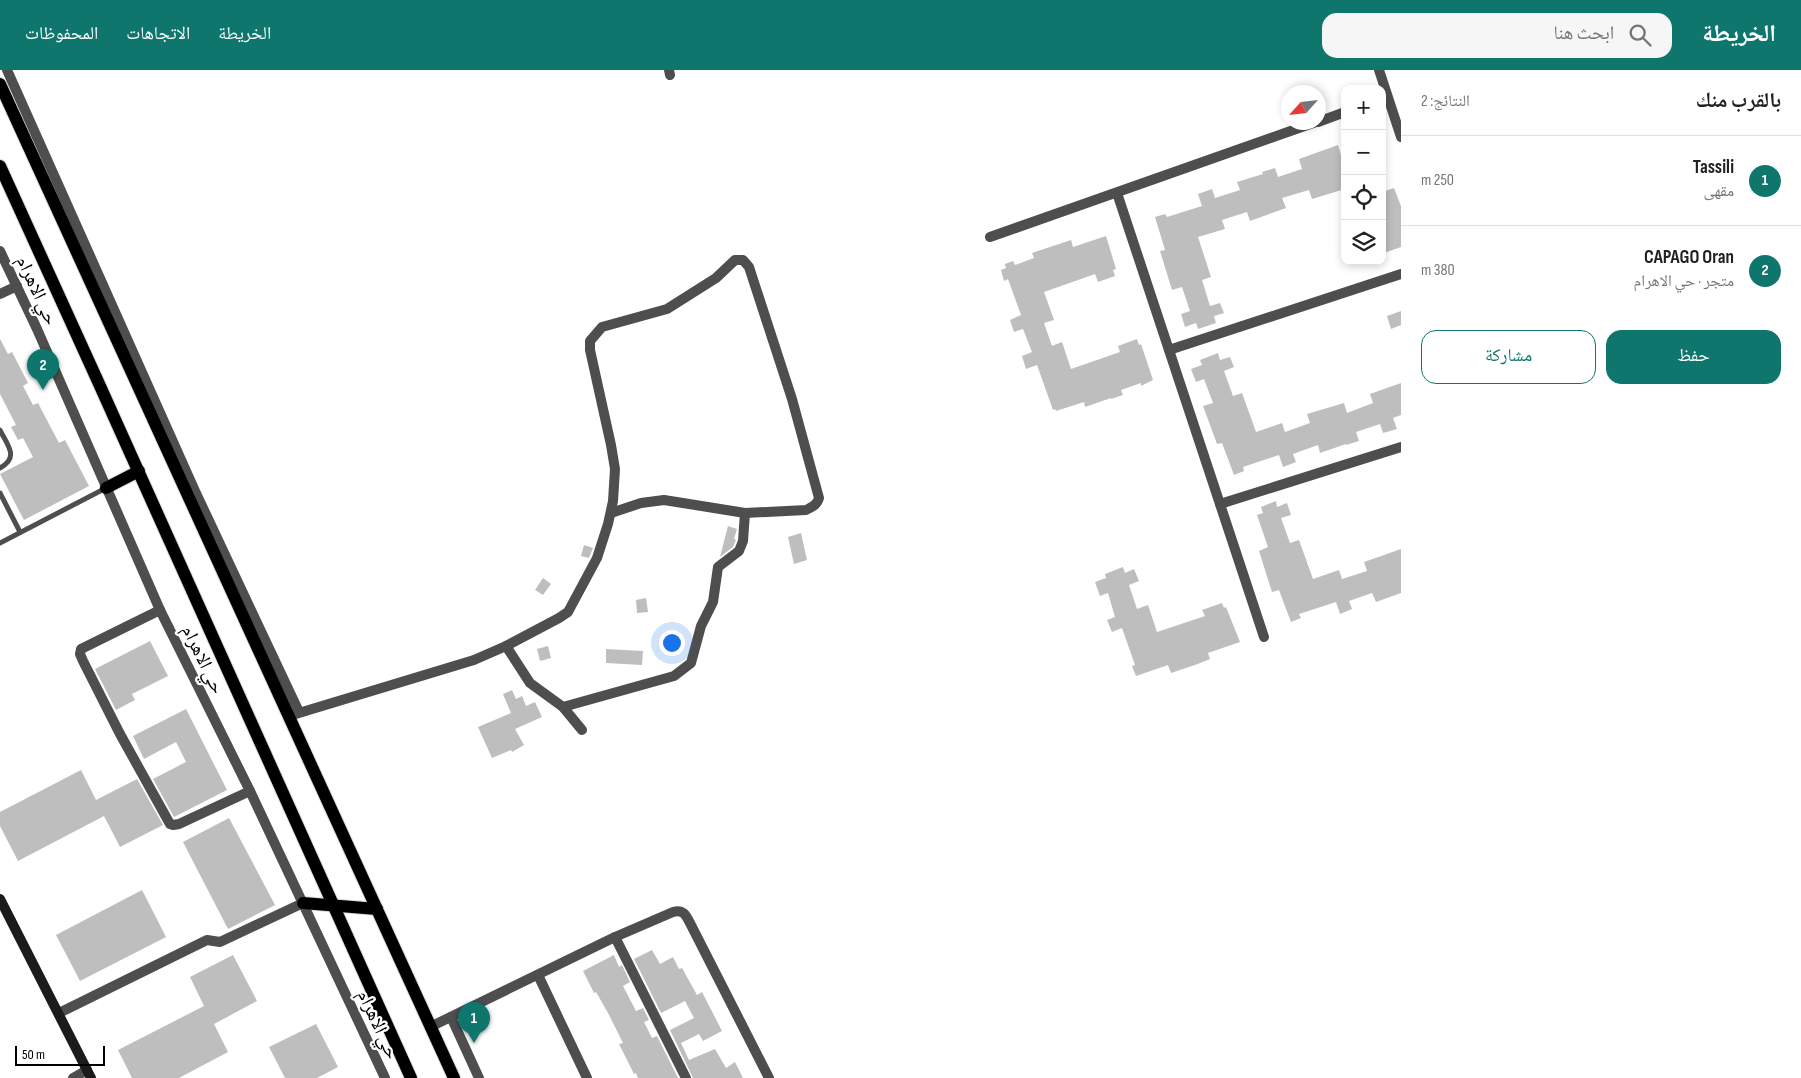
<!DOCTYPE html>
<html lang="ar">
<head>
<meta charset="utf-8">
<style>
	:root { --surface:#fff; --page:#f6f6f6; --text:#202124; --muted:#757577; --line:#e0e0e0; --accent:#0f766e }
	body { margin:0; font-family:"Sofia Sans Condensed","Noto Naskh Arabic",sans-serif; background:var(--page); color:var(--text); direction:rtl }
	.controls { position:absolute; right:15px; top:15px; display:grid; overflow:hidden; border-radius:10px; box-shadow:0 2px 8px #0003 }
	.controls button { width:45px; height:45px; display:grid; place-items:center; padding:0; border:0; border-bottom:1px solid var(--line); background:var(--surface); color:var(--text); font:25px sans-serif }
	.compass { position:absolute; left:1281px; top:15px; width:45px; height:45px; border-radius:50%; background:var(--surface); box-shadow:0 2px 8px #0003; rotate:243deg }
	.scale { position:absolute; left:15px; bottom:12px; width:90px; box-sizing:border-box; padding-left:5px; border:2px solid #000; border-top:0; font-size:14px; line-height:18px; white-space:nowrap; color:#000; -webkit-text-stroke:4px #fff; paint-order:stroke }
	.you { position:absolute; left:671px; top:572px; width:18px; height:18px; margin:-12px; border:4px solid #fff; border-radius:50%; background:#1a73e8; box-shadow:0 0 0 8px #1a73e833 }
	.badge { display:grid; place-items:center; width:32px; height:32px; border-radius:50%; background:var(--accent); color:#fff; font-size:16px; font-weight:700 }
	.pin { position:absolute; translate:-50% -41px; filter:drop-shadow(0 1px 2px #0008) }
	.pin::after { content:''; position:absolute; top:26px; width:18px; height:15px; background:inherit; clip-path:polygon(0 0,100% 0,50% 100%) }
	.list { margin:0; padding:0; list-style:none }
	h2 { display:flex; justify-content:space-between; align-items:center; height:65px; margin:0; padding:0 20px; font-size:21px }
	h2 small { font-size:16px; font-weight:400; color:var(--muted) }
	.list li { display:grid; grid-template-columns:32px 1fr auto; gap:15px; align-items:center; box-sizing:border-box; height:90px; padding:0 20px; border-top:1px solid var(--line) }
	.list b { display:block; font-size:19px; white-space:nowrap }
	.list p { margin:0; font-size:16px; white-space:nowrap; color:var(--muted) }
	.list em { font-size:16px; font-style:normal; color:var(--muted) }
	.actions { display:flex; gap:10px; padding:15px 20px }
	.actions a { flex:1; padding:11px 0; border:1px solid var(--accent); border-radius:15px; text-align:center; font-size:18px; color:var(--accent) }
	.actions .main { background:var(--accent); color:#fff }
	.icon { flex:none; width:28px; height:28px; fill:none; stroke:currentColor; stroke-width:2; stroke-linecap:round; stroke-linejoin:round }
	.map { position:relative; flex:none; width:1401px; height:1008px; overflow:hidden; direction:ltr }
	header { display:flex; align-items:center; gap:30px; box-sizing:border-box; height:70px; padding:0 25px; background:var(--accent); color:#fff }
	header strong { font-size:24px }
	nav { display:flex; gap:28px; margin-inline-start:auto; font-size:18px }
	.search { width:350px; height:45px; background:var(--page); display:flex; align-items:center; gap:12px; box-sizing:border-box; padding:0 18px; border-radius:15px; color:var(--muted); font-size:19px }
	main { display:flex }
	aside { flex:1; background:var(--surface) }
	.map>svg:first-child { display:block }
	.building { fill:#bebebe }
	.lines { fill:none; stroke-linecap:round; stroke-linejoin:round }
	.primary-casing { stroke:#dbdbdb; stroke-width:14 }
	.lane { stroke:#4e4e4e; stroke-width:5 }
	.street { stroke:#4e4e4e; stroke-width:10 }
	.secondary { stroke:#1b1b1b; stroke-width:10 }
	.primary { stroke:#000; stroke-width:12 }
	.labels { text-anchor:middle; stroke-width:4.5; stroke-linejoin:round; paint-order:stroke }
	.street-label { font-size:19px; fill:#000; stroke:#fff }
</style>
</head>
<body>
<header>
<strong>الخريطة</strong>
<div class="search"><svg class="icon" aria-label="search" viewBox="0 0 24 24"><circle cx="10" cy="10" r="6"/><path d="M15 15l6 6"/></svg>ابحث هنا</div>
<nav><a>الخريطة</a><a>الاتجاهات</a><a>المحفوظات</a></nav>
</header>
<main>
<aside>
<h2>بالقرب منك<small>النتائج: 2</small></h2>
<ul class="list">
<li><span class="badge">1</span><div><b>Tassili</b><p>مقهى</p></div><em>250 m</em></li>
<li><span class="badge">2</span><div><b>CAPAGO Oran</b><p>متجر · حي الاهرام</p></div><em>380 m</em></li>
</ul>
<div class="actions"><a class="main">حفظ</a><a>مشاركة</a></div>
</aside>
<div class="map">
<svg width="1401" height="1008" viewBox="0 0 1401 1008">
	<rect width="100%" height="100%" fill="#fff"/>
	<g class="building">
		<polygon points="1338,75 1341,85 1345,84 1345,119 1312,129 1309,120 1282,128 1286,138 1250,151 1247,142 1222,150 1225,159 1198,167 1211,207 1202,210 1210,236 1220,233 1224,243 1214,246 1216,253 1198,259 1196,253 1185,257 1181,244 1190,241 1182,217 1172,220 1160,181 1165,180 1155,147 1165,144 1167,147 1202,136 1198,124 1212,119 1215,128 1240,120 1237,112 1263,104 1262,102 1275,98 1278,107 1302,99 1299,89"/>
		<polygon points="1394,118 1401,136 1401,177 1384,183 1382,177 1382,122"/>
		<polygon points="1106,166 1116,199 1113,200 1115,206 1098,212 1095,204 1044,222 1054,250 1044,253 1052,276 1062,272 1071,299 1120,282 1118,276 1137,269 1139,275 1141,274 1153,310 1141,316 1141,313 1121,320 1123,325 1111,329 1111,328 1085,337 1084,332 1056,341 1055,339 1053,340 1037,295 1026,299 1022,286 1032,282 1023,259 1014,262 1010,250 1021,245 1008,209 1004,211 1001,200 1006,198 1005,194 1013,191 1015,195 1034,188 1032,183 1071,170 1073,177"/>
		<polygon points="1401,241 1401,255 1391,259 1387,246"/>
		<polygon points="0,269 8,284 12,282 28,313 23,316 33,335 38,333 59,373 65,370 89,416 24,450 0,404 33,387 23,368 18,370 11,357 16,355 0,324"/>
		<polygon points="1218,283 1220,290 1230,287 1234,297 1224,301 1233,326 1242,323 1256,362 1282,353 1285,362 1310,353 1307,344 1344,333 1347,343 1373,333 1370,324 1401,313 1401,345 1393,348 1397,359 1383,363 1380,354 1356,362 1359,371 1346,375 1346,374 1320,383 1318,375 1293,384 1296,392 1283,397 1279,385 1243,397 1244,401 1234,405 1222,373 1217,374 1203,336 1213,333 1204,309 1196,312 1191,299 1202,295 1200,290"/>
		<polygon points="1276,431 1277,437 1287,433 1291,445 1281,448 1290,473 1299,470 1313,509 1339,500 1342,509 1367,501 1364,492 1401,479 1401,523 1376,532 1372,523 1349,531 1352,539 1340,544 1336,532 1299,544 1301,548 1291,552 1279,520 1272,522 1259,481 1268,477 1257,445 1263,443 1261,437"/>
		<polygon points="728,456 737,459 734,469 736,470 733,477 720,487"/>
		<polygon points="801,463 807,490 794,494 788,467"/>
		<polygon points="584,475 593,478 589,488 581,486"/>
		<polygon points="1123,497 1125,503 1134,499 1139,511 1129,515 1137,539 1148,535 1157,562 1205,546 1202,540 1222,533 1224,538 1226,537 1240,572 1208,583 1210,589 1195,595 1171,603 1168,595 1136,606 1132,596 1135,595 1122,558 1112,562 1107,550 1115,547 1108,523 1100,526 1095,512 1106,508 1105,504"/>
		<polygon points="543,508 551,514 543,525 535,520"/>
		<polygon points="646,528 648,542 637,543 636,530"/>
		<polygon points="150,571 168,606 132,624 135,630 116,640 95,599"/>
		<polygon points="548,576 551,588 540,591 537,579"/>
		<polygon points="606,579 643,581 642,595 606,593"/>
		<polygon points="512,620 516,629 522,626 526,636 535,632 542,647 515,659 524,675 512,682 511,680 492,688 478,657 511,643 503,624"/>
		<polygon points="186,639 227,720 174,747 153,709 186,692 176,672 144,689 133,666"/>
		<polygon points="81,700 96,730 137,709 163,755 120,777 104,746 18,791 0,756 0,742"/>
		<polygon points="229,748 275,835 228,859 183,772"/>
		<polygon points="142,820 166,867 80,911 56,865"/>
		<polygon points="652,880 660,894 673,887 679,899 682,898 697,925 702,922 722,961 703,971 699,964 681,973 689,990 715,979 726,998 735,992 743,1008 693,1008 670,960 694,948 685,931 661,943 634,889"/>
		<polygon points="233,885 257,931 214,954 228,982 179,1008 132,1008 118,980 204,936 190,907"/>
		<polygon points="614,885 619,897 622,895 630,912 623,916 636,941 643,938 649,950 644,952 652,968 657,966 678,1008 638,1008 636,1003 634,1004 619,974 623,973 608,943 596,922 594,923 583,901"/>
		<polygon points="316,954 338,997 317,1008 285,1008 269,977"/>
	</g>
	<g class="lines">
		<g class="primary-casing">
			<g id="primary">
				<polyline points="0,14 454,1008"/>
				<path d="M0 96C139 399 273 704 411 1008"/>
				<polyline points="106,418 139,401"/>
				<polyline points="303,833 377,839"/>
			</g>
		</g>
		<g class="lane">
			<path d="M0 360C7 375 20 387 0 398"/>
			<polyline points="0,423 20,462"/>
			<polyline points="0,473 106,418"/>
		</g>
		<g class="street">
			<polyline points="7,0 195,421 299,642"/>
			<polyline points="669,0 670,5"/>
			<polyline points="1379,0 1401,67"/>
			<polyline points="1318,52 1345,42"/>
			<polyline points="1117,123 1264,567"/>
			<polyline points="990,167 1316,52"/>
			<polyline points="0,181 37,259 160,540 250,721 385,1008"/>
			<polyline points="0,224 17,216"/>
			<polyline points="1169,280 1401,204"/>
			<polyline points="1220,434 1401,377"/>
			<polyline points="160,540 81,579 80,584 83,591 120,664 170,754 173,755 179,754 250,721"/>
			<polyline points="506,576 530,613 563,637 582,660"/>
			<polyline points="563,637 674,606 691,593 701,556 713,532 718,497 739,481 743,471 745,443"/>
			<path d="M289 646 474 590 506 576 559 548 568 542 597 488 608 454 613 431 615 399 611 375 590 280V271L602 257 667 239 716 208 735 190H743L749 197 792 329 819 428C817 435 812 437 806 440L745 443 664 430 641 433 611 443"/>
			<polyline points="615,867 686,1008"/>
			<polyline points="538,905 587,1008"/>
			<polyline points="59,943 207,870 220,872 303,833"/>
			<polyline points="451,947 479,1008"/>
			<path d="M430 957 615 867 673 842C683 839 686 845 690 853L769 1008"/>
			<polyline points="73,1008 87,1000"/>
		</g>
		<polyline class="secondary" points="0,829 91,1008"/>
		<use href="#primary" class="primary"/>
	</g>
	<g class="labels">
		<g class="street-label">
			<text transform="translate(38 220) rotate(65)" y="7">حي الاهرام</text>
			<text transform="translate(204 589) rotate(64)" y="7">حي الاهرام</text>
			<text transform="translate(379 954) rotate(65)" y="7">حي الاهرام</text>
		</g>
	</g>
</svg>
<div class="controls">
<button>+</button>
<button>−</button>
<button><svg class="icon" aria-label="locate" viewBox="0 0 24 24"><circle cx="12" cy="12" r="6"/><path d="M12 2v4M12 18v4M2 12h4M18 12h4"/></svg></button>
<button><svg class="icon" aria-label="layers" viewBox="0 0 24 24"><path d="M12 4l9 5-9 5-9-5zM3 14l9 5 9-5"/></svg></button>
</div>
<svg class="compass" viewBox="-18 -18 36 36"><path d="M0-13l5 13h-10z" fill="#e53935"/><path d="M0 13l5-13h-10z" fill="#757577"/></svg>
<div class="scale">50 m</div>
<div class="you"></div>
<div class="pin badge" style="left:474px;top:973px">1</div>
<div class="pin badge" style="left:43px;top:320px">2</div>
</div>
</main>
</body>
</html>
